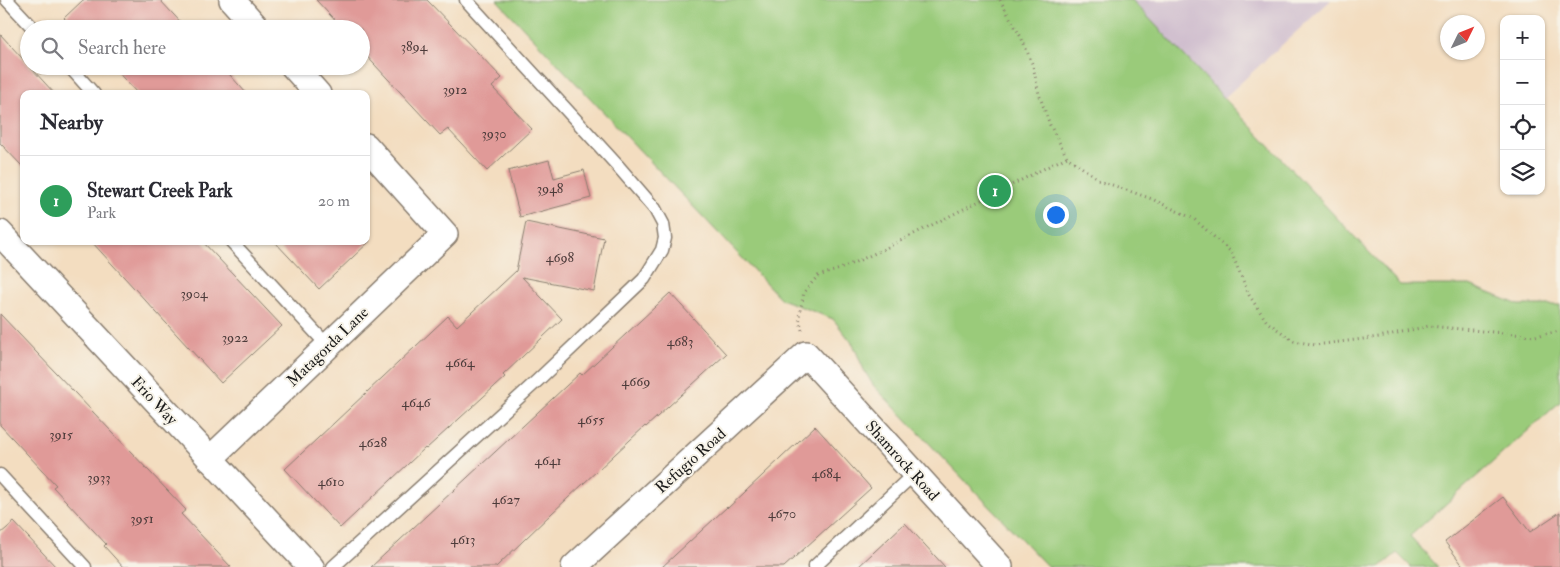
<!DOCTYPE html>
<html lang="en">
<head>
<meta charset="utf-8">
<style>
	:root { --surface:#fff; --page:#f7f7f7; --text:#2b2b33; --muted:#7c7c81; --line:#e1e1e2; --accent:#c8321e }
	body { margin:0; font-family:"IM FELL Double Pica",serif; background:var(--page); color:var(--text) }
	.controls { position:absolute; right:15px; top:15px; display:grid; overflow:hidden; border-radius:10px; box-shadow:0 1px 4px #0004 }
	.controls button { width:45px; height:45px; display:grid; place-items:center; padding:0; border:0; border-bottom:1px solid var(--line); background:var(--surface); color:var(--text); font:25px sans-serif }
	.compass { position:absolute; left:1440px; top:15px; width:45px; height:45px; border-radius:50%; background:var(--surface); box-shadow:0 1px 4px #0004; rotate:47deg }
	.you { position:absolute; left:1055px; top:214px; width:18px; height:18px; margin:-12px; border:4px solid #fff; border-radius:50%; background:#1a73e8; box-shadow:0 0 0 8px #1a73e833 }
	.badge { display:grid; place-items:center; width:32px; height:32px; border-radius:50%; background:var(--accent); color:#fff; font-size:16px; font-weight:700 }
	.pin { position:absolute; translate:-50% -50%; border:2px solid #fff; box-shadow:0 1px 5px #0006 }
	.list { margin:0; padding:0; list-style:none }
	h2 { display:flex; justify-content:space-between; align-items:center; height:65px; margin:0; padding:0 20px; font-size:21px }
	h2 small { font-size:16px; font-weight:400; color:var(--muted) }
	.list li { display:grid; grid-template-columns:32px 1fr auto; gap:15px; align-items:center; box-sizing:border-box; height:90px; padding:0 20px; border-top:1px solid var(--line) }
	.list b { display:block; font-size:19px; white-space:nowrap }
	.list p { margin:0; font-size:16px; white-space:nowrap; color:var(--muted) }
	.list em { font-size:16px; font-style:normal; color:var(--muted) }
	.icon { flex:none; width:28px; height:28px; fill:none; stroke:currentColor; stroke-width:2; stroke-linecap:round; stroke-linejoin:round }
	.map { position:relative; flex:none; width:1560px; height:567px; overflow:hidden }
	.search { position:absolute; background:var(--surface); box-shadow:0 1px 4px #0004; left:20px; top:20px; width:350px; height:55px; display:flex; align-items:center; gap:12px; box-sizing:border-box; padding:0 18px; border-radius:28px; color:var(--muted); font-size:19px }
	.panel { position:absolute; background:var(--surface); box-shadow:0 1px 4px #0004; left:20px; top:90px; width:350px; height:155px; border-radius:10px }
	.map>svg:first-child { display:block }
	.industrial { fill:#cfbdce }
	.green { fill:#9acb7a; stroke:#5b744b }
	.building { fill:#e09a98 }
	.lines { fill:none; stroke-linecap:round; stroke-linejoin:round }
	.service-casing { stroke:#887c6e; stroke-width:15 }
	.minor-casing { stroke:#887c6e; stroke-width:28 }
	.path { stroke:#887c6e; stroke-width:3; stroke-dasharray:1 4; stroke-linecap:butt }
	.service { stroke:#fff; stroke-width:12 }
	.minor { stroke:#fff; stroke-width:25 }
	.labels { text-anchor:middle; stroke-width:4; stroke-linejoin:round; paint-order:stroke }
	.number-label { font-size:14px; fill:#4d3c3b }
	.street-label { font-size:16px; fill:#1c1c1c; stroke:#f7f3e8 }
</style>
</head>
<body>
<div class="map">
<svg width="1560" height="567" viewBox="0 0 1560 567">
	<rect width="100%" height="100%" fill="#f7f3e8"/>
	<filter id="ink" filterUnits="userSpaceOnUse"><feTurbulence type="fractalNoise" baseFrequency=".02" numOctaves="2"/><feDisplacementMap in="SourceGraphic" scale="10" xChannelSelector="R" yChannelSelector="G"/><feConvolveMatrix kernelMatrix="1 2 1 2 8 2 1 2 1" color-interpolation-filters="sRGB"/></filter>
	<filter id="wash" filterUnits="userSpaceOnUse"><feTurbulence type="fractalNoise" baseFrequency=".0096" numOctaves="4" result="noise"/><feDisplacementMap in="SourceGraphic" scale="20" xChannelSelector="R" yChannelSelector="G"/><feGaussianBlur stdDeviation="1.12" result="paint"/><feColorMatrix in="noise" values="0 0 0 0 0 0 0 0 0 0 0 0 0 0 0 0 0 1.4 0 .05"/><feComposite in="paint" operator="in"/></filter>
	<g filter="url(#wash)">
		<rect width="100%" height="100%" fill="#f3ddc0"/>
		<polygon class="industrial" points="1132,0 1331,0 1224,98"/>
		<polygon class="green" points="497,0 1132,0 1400,285 1470,285 1519,305 1560,305 1560,402 1410,536 1438,567 1411,567 1397,553 1380,567 1048,567 873,385 864,370 853,344 833,319 781,299"/>
		<g id="blocks">
			<g class="building">
				<polygon points="83,0 160,0 187,29 75,29 64,18"/>
				<polygon points="316,0 427,0 502,78 492,87 532,129 487,171 448,129 440,135 361,50 361,29 343,29"/>
				<polygon points="0,34 55,94 24,94 24,168 0,143"/>
				<polygon points="112,66 222,66 247,94 138,94"/>
				<polygon points="549,160 554,178 584,170 591,198 520,217 508,171"/>
				<polygon points="526,222 604,238 594,291 522,277 562,319 503,375 505,377 426,449 425,448 340,528 285,469 448,316 457,326 516,271"/>
				<polygon points="91,241 202,241 282,326 221,383"/>
				<polygon points="274,241 370,241 319,289"/>
				<polygon points="670,293 726,354 646,427 645,426 552,513 496,567 371,567 495,452 580,373 582,375"/>
				<polygon points="0,314 186,510 181,514 231,567 123,567 104,546 106,544 53,487 56,485 0,425"/>
				<polygon points="815,426 871,488 784,567 662,567 727,507 728,508"/>
				<polygon points="1503,497 1530,532 1560,512 1560,567 1464,567 1445,542"/>
				<polygon points="14,522 56,567 0,567 0,534"/>
				<polygon points="905,523 945,567 858,567"/>
			</g>
		</g>
	</g>
	<g filter="url(#ink)">
		<use href="#blocks" fill-opacity="0" stroke="#887c6e" stroke-width="1"/>
		<g class="lines">
			<g class="service-casing">
				<g id="service">
					<polyline points="7,0 34,29"/>
					<polyline points="69,66 94,94"/>
					<polyline points="231,241 328,346"/>
					<polyline points="0,475 85,567"/>
					<polyline points="333,567 538,380 644,279 662,250 665,238 663,224 655,209 617,165 466,0"/>
					<polyline points="814,567 915,473"/>
				</g>
			</g>
			<g class="minor-casing">
				<g id="minor">
					<polyline points="232,0 258,29"/>
					<polyline points="293,66 318,94"/>
					<polyline points="0,233 311,567"/>
					<polyline points="210,459 445,234 366,146"/>
					<polyline points="574,567 806,354 1000,567"/>
				</g>
			</g>
			<g class="path">
				<polyline points="1000,0 1022,39 1033,66 1039,94 1050,125 1067,157 1101,181 1152,199 1194,219 1231,252 1249,295 1267,322 1294,341 1316,345 1379,337 1429,326 1535,336 1560,331"/>
				<polyline points="802,330 799,317 804,292 818,276 840,269 880,251 1067,157"/>
			</g>
			<use href="#service" class="service"/>
			<use href="#minor" class="minor"/>
		</g>
	</g>
	<g class="labels">
		<g class="number-label">
			<text x="414" y="51">3894</text>
			<text x="455" y="94">3912</text>
			<text x="494" y="138">3930</text>
			<text x="550" y="193">3948</text>
			<text x="560" y="262">4698</text>
			<text x="194" y="298">3904</text>
			<text x="235" y="342">3922</text>
			<text x="680" y="346">4683</text>
			<text x="460" y="367">4664</text>
			<text x="636" y="386">4669</text>
			<text x="416" y="407">4646</text>
			<text x="591" y="424">4655</text>
			<text x="61" y="439">3915</text>
			<text x="373" y="447">4628</text>
			<text x="548" y="465">4641</text>
			<text x="826" y="478">4684</text>
			<text x="99" y="482">3933</text>
			<text x="331" y="486">4610</text>
			<text x="506" y="504">4627</text>
			<text x="782" y="518">4670</text>
			<text x="142" y="523">3951</text>
			<text x="463" y="544">4613</text>
		</g>
		<g class="street-label">
			<text transform="translate(327 346) rotate(-44)" y="6">Matagorda Lane</text>
			<text transform="translate(155 400) rotate(47)" y="6">Frio Way</text>
			<text transform="translate(690 460) rotate(-42)" y="6">Refugio Road</text>
			<text transform="translate(903 460) rotate(48)" y="6">Shamrock Road</text>
		</g>
	</g>
</svg>
<div class="controls">
<button>+</button>
<button>−</button>
<button><svg class="icon" aria-label="locate" viewBox="0 0 24 24"><circle cx="12" cy="12" r="6"/><path d="M12 2v4M12 18v4M2 12h4M18 12h4"/></svg></button>
<button><svg class="icon" aria-label="layers" viewBox="0 0 24 24"><path d="M12 4l9 5-9 5-9-5zM3 14l9 5 9-5"/></svg></button>
</div>
<svg class="compass" viewBox="-18 -18 36 36"><path d="M0-13l5 13h-10z" fill="#e53935"/><path d="M0 13l5-13h-10z" fill="#7c7c81"/></svg>
<div class="you"></div>
<div class="pin badge" style="left:995px;top:191px;background:#2e9e5b">1</div>
<div class="search"><svg class="icon" aria-label="search" viewBox="0 0 24 24"><circle cx="10" cy="10" r="6"/><path d="M15 15l6 6"/></svg>Search here</div>
<section class="panel">
<h2>Nearby<small></small></h2>
<ul class="list">
<li><span class="badge" style="background:#2e9e5b">1</span><div><b>Stewart Creek Park</b><p>Park</p></div><em>20 m</em></li>
</ul>
</section>
</div>
</body>
</html>
